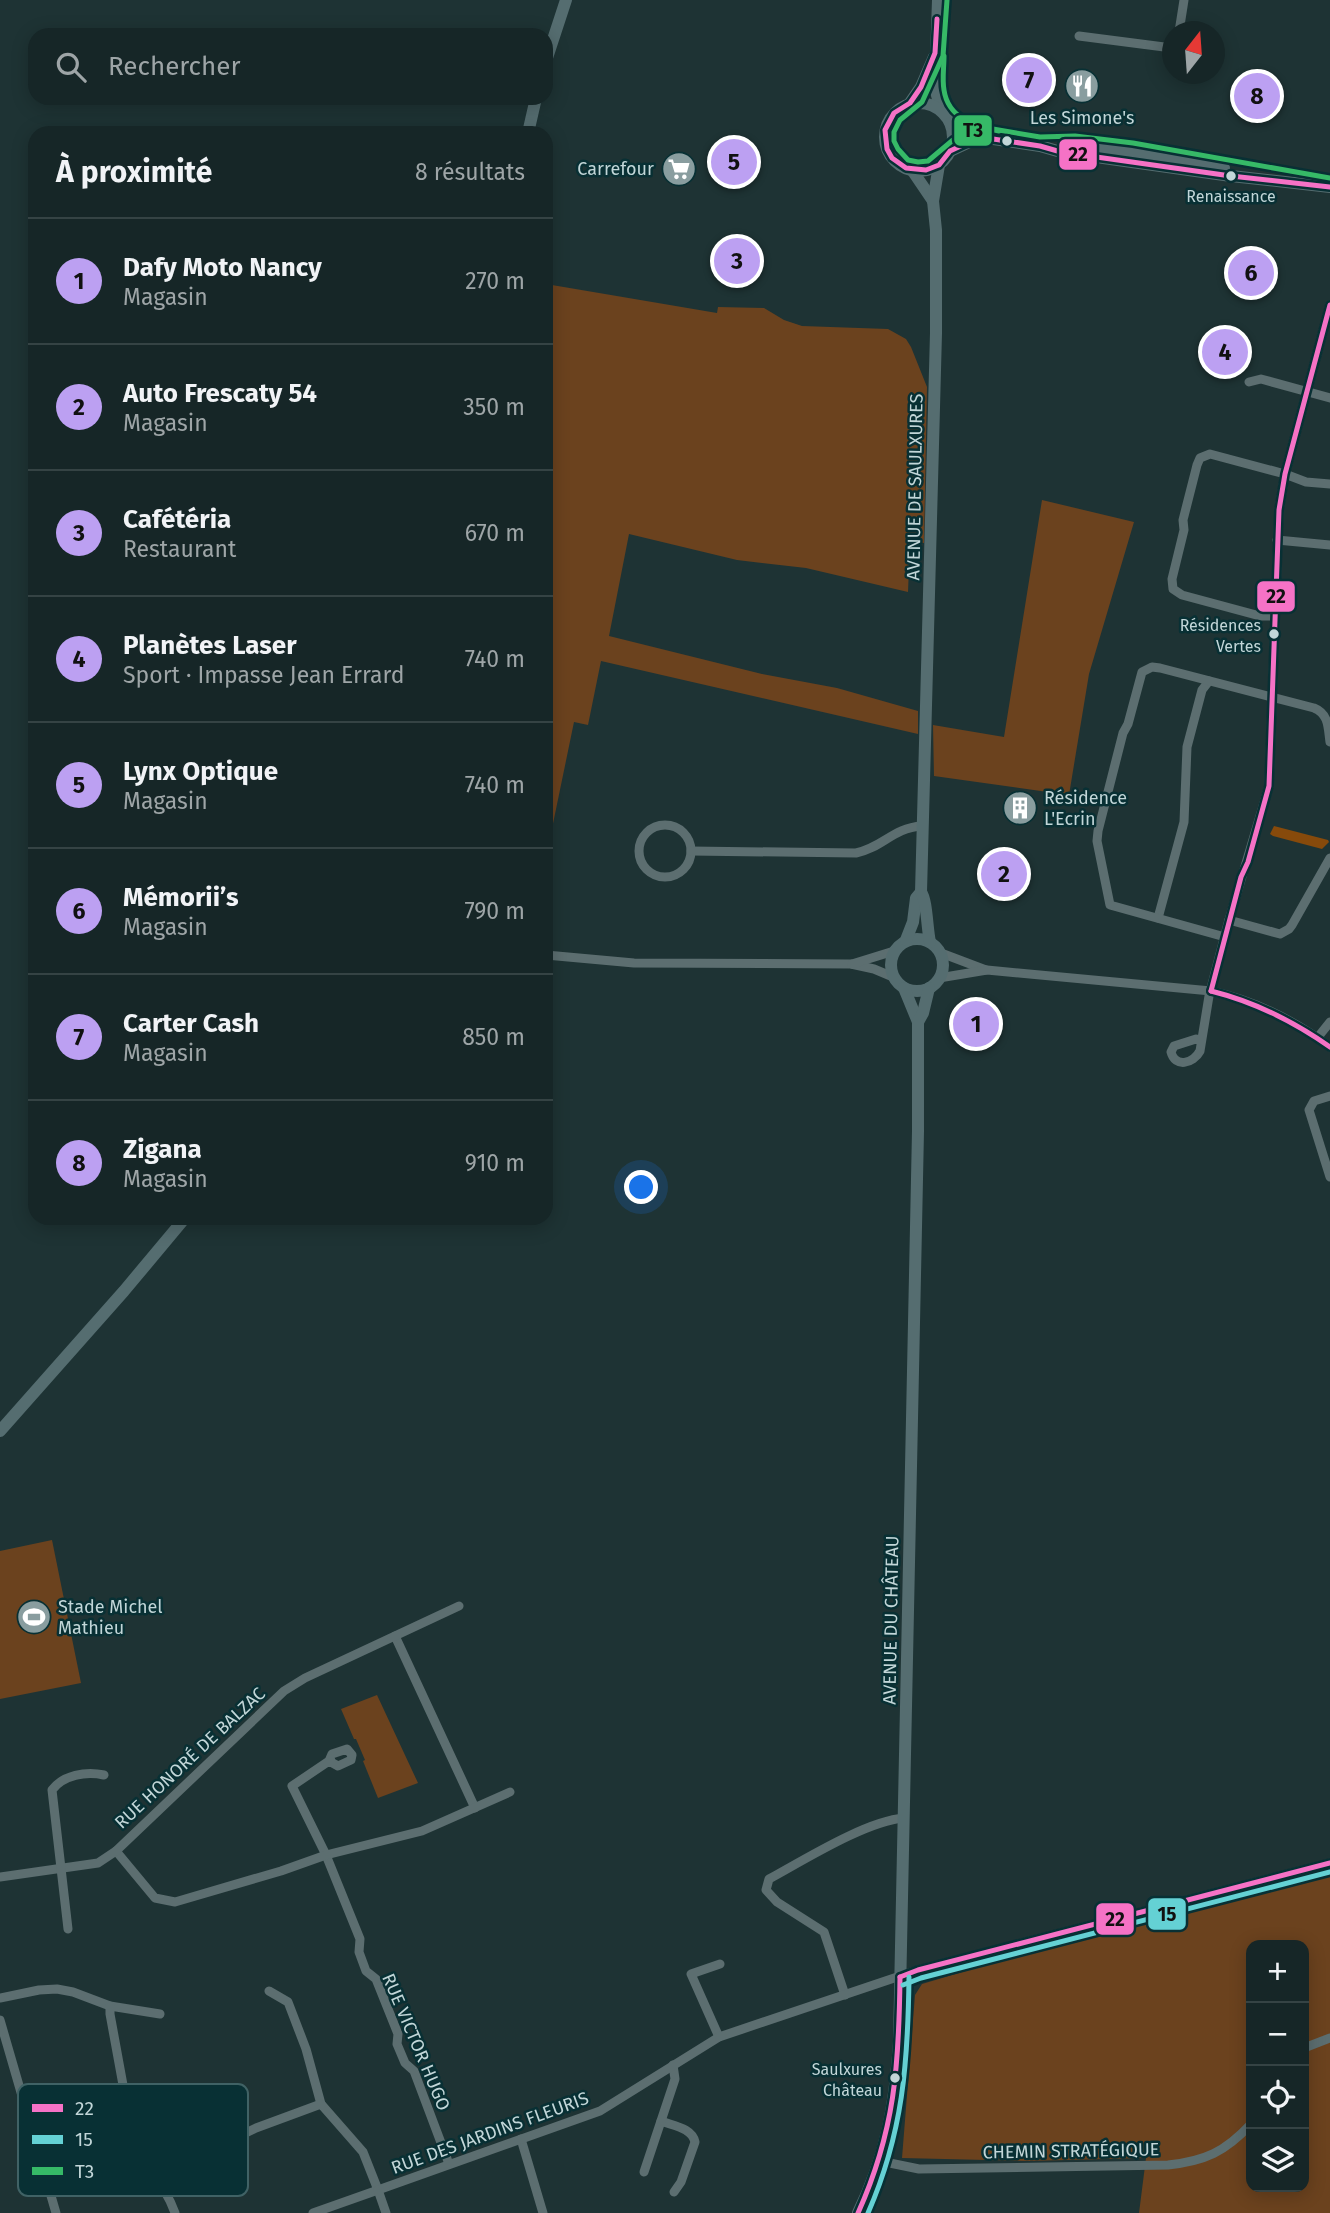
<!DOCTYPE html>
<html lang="fr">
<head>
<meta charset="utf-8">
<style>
	:root { --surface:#162627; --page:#233233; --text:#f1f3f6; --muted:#9ea5a7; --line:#354344; --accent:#bca0f2 }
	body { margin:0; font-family:"Fira Sans",sans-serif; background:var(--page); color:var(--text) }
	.controls { position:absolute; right:21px; bottom:21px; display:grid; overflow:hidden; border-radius:14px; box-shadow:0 4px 18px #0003 }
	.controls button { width:63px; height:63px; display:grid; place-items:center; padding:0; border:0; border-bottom:2px solid var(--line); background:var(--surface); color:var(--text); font:35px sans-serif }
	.compass { position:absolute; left:1162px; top:21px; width:63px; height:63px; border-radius:50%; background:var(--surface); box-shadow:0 4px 18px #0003; rotate:17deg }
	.you { position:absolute; left:642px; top:1188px; width:24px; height:24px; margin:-18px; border:5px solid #fff; border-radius:50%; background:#1a73e8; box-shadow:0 0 0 10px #1a73e833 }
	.badge { display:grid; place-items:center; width:46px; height:46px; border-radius:50%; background:var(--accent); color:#111; font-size:23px; font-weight:700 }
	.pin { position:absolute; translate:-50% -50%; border:4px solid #fff; box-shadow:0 2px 7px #0006 }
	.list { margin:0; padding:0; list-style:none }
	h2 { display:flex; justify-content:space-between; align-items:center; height:91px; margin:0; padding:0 28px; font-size:30px }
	h2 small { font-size:23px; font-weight:400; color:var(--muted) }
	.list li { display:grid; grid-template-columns:46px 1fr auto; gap:21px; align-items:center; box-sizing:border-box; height:126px; padding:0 28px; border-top:2px solid var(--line) }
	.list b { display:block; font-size:26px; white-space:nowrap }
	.list p { margin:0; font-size:23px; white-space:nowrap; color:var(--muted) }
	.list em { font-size:23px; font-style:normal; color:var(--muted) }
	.icon { flex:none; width:38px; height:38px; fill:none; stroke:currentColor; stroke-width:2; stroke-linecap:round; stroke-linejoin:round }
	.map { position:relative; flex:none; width:1330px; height:2213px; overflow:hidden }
	.search { position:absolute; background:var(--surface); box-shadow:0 4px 18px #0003; left:28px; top:28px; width:525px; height:77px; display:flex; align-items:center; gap:18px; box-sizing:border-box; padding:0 24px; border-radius:21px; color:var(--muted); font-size:26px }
	.panel { position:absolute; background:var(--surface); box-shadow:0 4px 18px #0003; left:28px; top:126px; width:525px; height:1099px; border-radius:21px }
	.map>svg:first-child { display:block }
	.green { fill:#6b421e; fill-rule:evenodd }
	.water { fill:#874a0b }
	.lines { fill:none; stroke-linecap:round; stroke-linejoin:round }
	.minor { stroke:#5c6e70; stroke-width:9 }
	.major { stroke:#556d70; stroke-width:12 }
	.bus-1-casing { stroke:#083034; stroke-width:10 }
	.bus-2-casing { stroke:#083034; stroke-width:10 }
	.bus-3-casing { stroke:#083034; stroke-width:10 }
	.bus-1 { stroke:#f572c6; stroke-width:5 }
	.bus-2 { stroke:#64d1d4; stroke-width:5 }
	.bus-3 { stroke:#36b967; stroke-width:5 }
	.bus-dot { fill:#c2d6d8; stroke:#083034; stroke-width:2.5 }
	.labels { text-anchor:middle; stroke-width:5; stroke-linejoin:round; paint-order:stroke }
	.bus-label { font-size:16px; fill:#c2d6d8; stroke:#083034; text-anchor:end }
	.poi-label { font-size:18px; fill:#c2d6d8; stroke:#083034; text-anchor:start }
	.street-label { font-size:18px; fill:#c2d6d8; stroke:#083034 }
	.key { fill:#083034; stroke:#406265; stroke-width:2 }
	.key-label { font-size:19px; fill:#c2d6d8 }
	.line-badge { stroke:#083034; stroke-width:2.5 }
	.pale-badge-label { font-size:19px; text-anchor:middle; font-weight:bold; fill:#111 }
</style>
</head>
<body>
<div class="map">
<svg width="1330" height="2213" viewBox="0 0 1330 2213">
	<rect width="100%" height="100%" fill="#1e3334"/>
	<g class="green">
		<polygon points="546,284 717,313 718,307 764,308 784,320 802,326 888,329 906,339 911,347 927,387 924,543 910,542 908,592 806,568 737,560 629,534 609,636 762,674 837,688 918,711 918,734 601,661 588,725 574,722 549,843 546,843"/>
		<polygon points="1042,500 1134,522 1089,674 1069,795 934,776 933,725 1004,737"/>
		<polygon points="52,1540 81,1683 0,1699 0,1551"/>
		<polygon points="377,1695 418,1783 378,1798 363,1761 365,1760 356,1739 354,1739 341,1709"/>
		<path d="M1330 1871V2213H1139L1146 2158 1027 2161 902 2158 915 1995 922 1984 1059 1943ZM1251 1945H1304V2187H1251Z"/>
	</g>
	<polygon class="water" points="1274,826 1328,840 1329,842 1322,849 1273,836 1270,834"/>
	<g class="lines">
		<g class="minor">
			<polyline points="1179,32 1184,0"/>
			<polyline points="1079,36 1172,48"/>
			<polyline points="1249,382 1261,379 1330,398"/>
			<polyline points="1277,540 1330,545"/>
			<polyline points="1275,616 1260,616 1182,595 1173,589 1172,579 1184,530 1183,520 1197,465 1200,458 1210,454 1285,474 1306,482 1330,484"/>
			<circle cx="665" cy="851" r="26"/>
			<path d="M691 851 856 853C884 847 892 828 922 826"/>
			<polyline points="1158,918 1184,822 1187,747 1202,690 1209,681"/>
			<polyline points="1229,920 1280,934 1289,929 1292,925 1330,858"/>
			<path d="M1225 937 1110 905 1097 841 1098 831 1123 733 1128 724 1142 672 1152 667 1160 668 1314 708C1329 714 1328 728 1330 742"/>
			<polyline points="941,953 986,970"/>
			<polyline points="546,955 634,963 851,964 874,969 893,977"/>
			<polyline points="852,964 894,951"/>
			<path d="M939 978 987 970 1211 991C1255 1001 1294 1020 1330 1047"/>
			<polyline points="1318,1037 1330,1022"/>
			<path d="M1201 1041 1196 1039 1174 1046 1171 1052C1175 1068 1193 1064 1200 1051L1209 996 1229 920 1269 786 1279 510 1285 474 1330 305"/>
			<polyline points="1330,1096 1314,1101 1309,1110 1330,1177"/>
			<polyline points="395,1636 475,1808"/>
			<polyline points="329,1761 338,1766 351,1760 352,1755 347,1749 332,1754 329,1761 292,1786 326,1855 360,1939 359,1952 366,1971 376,1979 398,2034 397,2044 405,2063 414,2071 449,2164"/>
			<polyline points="116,1851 155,1898 175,1902 281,1871 326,1855 422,1831 510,1792"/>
			<polyline points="0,1877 98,1863 116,1851 284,1691 305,1678 459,1606"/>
			<path d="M68 1929 52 1790C63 1775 86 1771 104 1775"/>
			<polyline points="269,1991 288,2002 306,2049 321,2104"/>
			<path d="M845 1995 824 1932 777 1902 766 1890 769 1879C804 1860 866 1821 904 1818"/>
			<polyline points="0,1998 39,1990 57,1989 73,1992 110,2006 160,2014"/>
			<path d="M110 2006V2014L134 2145C147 2171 165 2184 175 2213"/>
			<polyline points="0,2020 56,2213"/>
			<polyline points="719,2037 691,1974 720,1964"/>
			<polyline points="1304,2048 1330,2038"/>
			<path d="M661 2121C674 2126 692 2128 695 2142L681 2182 674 2192"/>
			<polyline points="521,2139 543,2213"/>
			<path d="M880 2161 919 2169 1168 2165C1205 2161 1225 2152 1251 2124"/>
			<polyline points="644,2172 675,2079 673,2065"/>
			<polyline points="169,2194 233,2139 256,2128 321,2104 363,2152 378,2190 313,2213"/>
			<polyline points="386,2213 378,2190 600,2111 719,2037 918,1970 1330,1863"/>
		</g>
		<g class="major">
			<polyline points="938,0 935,88 941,110"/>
			<polyline points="546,61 566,0"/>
			<circle cx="919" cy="137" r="34"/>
			<polyline points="910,103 921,87 934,57"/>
			<polyline points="951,123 980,137 1040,146 1061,152 1231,176 1330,187"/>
			<polyline points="528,133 536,98"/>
			<path d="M1069 146C1121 149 1173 156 1224 168"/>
			<polyline points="950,151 980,137"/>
			<polyline points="912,170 933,201"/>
			<circle cx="917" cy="965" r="26"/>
			<polyline points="906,940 913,922 916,898 921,892"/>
			<path d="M930 942C927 929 927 900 921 892L936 333V230L933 201 939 165"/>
			<polyline points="904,988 918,1022"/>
			<polyline points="0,1431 124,1291 185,1218"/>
			<path d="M858 2213C886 2156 895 2105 899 2042L918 1131V1022L923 1013 929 988"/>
		</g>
		<g class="bus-1-casing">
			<g id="bus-1">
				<polyline points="937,19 935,53 921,87 910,103 894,113 885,130 887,149 892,158 906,168 926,170 939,165 950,151 980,137 1040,146 1061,152 1231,176 1330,187"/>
				<polyline points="1211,991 1241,877 1248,862 1269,786 1279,510 1285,474 1330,305"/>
				<path d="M1211 991C1255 1002 1293 1021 1330 1047"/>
				<polyline points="900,1977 918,1970 1330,1863"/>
				<path d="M858 2213C895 2131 899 2066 900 1977"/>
			</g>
		</g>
		<g class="bus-2-casing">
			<g id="bus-2">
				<polyline points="903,1985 921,1978 1330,1872"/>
				<path d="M868 2213C903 2133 908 2063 909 1977"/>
			</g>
		</g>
		<g class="bus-3-casing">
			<g id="bus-3">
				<polyline points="947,0 943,56 922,102 900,120 894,132 894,141 898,149 908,160 918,162 928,161 953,140 976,129 987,128 1040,137 1075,136 1133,143 1330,178"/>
				<path d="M944 56C944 68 942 79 944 90 948 118 975 127 999 131"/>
			</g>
		</g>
		<use href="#bus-1" class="bus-1"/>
		<use href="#bus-2" class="bus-2"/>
		<use href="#bus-3" class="bus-3"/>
	</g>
	<defs>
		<g id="restaurant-disc" transform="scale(1.75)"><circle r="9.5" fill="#899d9f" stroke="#083034"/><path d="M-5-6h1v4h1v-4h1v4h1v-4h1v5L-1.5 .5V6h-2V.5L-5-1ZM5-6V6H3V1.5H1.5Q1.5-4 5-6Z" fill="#fff"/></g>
		<g id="supermarket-disc" transform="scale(1.75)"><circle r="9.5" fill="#899d9f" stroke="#083034"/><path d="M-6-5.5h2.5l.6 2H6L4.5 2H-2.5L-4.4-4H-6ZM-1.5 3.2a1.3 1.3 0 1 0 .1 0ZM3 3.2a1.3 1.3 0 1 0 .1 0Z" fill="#fff"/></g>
		<g id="building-disc" transform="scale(1.75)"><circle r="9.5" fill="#899d9f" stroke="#083034"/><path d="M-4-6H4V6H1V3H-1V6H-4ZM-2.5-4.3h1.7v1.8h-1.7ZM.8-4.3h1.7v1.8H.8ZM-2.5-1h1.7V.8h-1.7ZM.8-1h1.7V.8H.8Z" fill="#fff"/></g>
		<g id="stadium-disc" transform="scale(1.75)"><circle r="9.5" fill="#899d9f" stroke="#083034"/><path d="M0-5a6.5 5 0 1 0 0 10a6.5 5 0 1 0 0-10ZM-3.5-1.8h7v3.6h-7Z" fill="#fff"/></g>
	</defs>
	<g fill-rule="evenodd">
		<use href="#restaurant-disc" x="1082" y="86"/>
		<use href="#supermarket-disc" x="679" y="169"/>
		<use href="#building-disc" x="1020" y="808"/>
		<use href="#stadium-disc" x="34" y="1617"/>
	</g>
	<g class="bus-dot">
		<circle cx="1007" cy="141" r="6"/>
		<circle cx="1231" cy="176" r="6"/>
		<circle cx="1274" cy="634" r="6"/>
		<circle cx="895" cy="2078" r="6"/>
	</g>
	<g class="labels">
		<g class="bus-label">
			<text x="1231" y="202" text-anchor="middle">Renaissance</text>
			<text x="1261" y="631">Résidences<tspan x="1261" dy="21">Vertes</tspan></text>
			<text x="882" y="2075">Saulxures<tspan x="882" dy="21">Château</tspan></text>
		</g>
		<g class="poi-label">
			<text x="1082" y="124" text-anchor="middle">Les Simone's</text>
			<text x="654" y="175" text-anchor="end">Carrefour</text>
			<text x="1044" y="804">Résidence<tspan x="1044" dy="21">L'Ecrin</tspan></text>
			<text x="58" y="1613">Stade Michel<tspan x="58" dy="21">Mathieu</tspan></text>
		</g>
		<g class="street-label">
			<text transform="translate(915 487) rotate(-89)" y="6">AVENUE DE SAULXURES</text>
			<text transform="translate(891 1620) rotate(-89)" y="6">AVENUE DU CHÂTEAU</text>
			<text transform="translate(190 1758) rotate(-43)" y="6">RUE HONORÉ DE BALZAC</text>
			<text transform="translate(416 2042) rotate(67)" y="6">RUE VICTOR HUGO</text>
			<text transform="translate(490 2133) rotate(-20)" y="6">RUE DES JARDINS FLEURIS</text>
			<text transform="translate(1071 2151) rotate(-1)" y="6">CHEMIN STRATÉGIQUE</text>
		</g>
	</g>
	<rect x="18" y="2084" width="230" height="112" rx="10" class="key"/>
	<rect x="32" y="2104" width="31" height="8" fill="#f572c6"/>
	<rect x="32" y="2135" width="31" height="9" fill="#64d1d4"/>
	<rect x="32" y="2167" width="31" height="8" fill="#36b967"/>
	<g class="key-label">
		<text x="75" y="2115">22</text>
		<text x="75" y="2146">15</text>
		<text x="75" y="2178">T3</text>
	</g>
	<g class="line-badge">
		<rect x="953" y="114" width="40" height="33" rx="7" fill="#36b967"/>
		<rect x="1058" y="138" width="40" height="33" rx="7" fill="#f572c6"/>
		<rect x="1256" y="580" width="40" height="33" rx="7" fill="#f572c6"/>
		<rect x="1147" y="1897" width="40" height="34" rx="7" fill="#64d1d4"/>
		<rect x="1095" y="1902" width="40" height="34" rx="7" fill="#f572c6"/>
	</g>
	<g class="pale-badge-label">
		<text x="973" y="137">T3</text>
		<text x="1078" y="161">22</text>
		<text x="1276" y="603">22</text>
		<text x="1167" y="1921">15</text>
		<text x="1115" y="1926">22</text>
	</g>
</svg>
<div class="controls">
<button>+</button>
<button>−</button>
<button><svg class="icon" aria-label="locate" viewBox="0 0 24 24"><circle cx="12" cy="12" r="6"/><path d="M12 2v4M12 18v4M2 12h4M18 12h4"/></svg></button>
<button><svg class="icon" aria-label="layers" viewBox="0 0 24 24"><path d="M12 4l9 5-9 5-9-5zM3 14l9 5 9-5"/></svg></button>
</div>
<svg class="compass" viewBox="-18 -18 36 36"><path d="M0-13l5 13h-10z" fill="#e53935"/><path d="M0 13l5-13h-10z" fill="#9ea5a7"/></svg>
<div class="you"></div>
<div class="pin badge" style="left:976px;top:1024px">1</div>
<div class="pin badge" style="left:1004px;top:874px">2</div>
<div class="pin badge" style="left:737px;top:261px">3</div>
<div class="pin badge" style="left:1225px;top:352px">4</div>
<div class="pin badge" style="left:734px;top:162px">5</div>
<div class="pin badge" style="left:1251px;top:273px">6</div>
<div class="pin badge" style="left:1029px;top:80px">7</div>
<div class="pin badge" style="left:1257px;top:96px">8</div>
<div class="search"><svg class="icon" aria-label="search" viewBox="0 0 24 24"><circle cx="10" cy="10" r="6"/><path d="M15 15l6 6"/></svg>Rechercher</div>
<section class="panel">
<h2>À proximité<small>8 résultats</small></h2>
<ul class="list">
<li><span class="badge">1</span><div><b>Dafy Moto Nancy</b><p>Magasin</p></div><em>270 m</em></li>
<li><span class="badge">2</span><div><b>Auto Frescaty 54</b><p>Magasin</p></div><em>350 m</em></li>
<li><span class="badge">3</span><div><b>Cafétéria</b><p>Restaurant</p></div><em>670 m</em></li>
<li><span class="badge">4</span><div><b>Planètes Laser</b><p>Sport · Impasse Jean Errard</p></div><em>740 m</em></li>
<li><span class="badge">5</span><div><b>Lynx Optique</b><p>Magasin</p></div><em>740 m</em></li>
<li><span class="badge">6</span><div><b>Mémorii’s</b><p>Magasin</p></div><em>790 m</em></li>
<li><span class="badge">7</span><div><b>Carter Cash</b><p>Magasin</p></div><em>850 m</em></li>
<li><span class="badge">8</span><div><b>Zigana</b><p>Magasin</p></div><em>910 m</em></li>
</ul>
</section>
</div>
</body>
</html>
